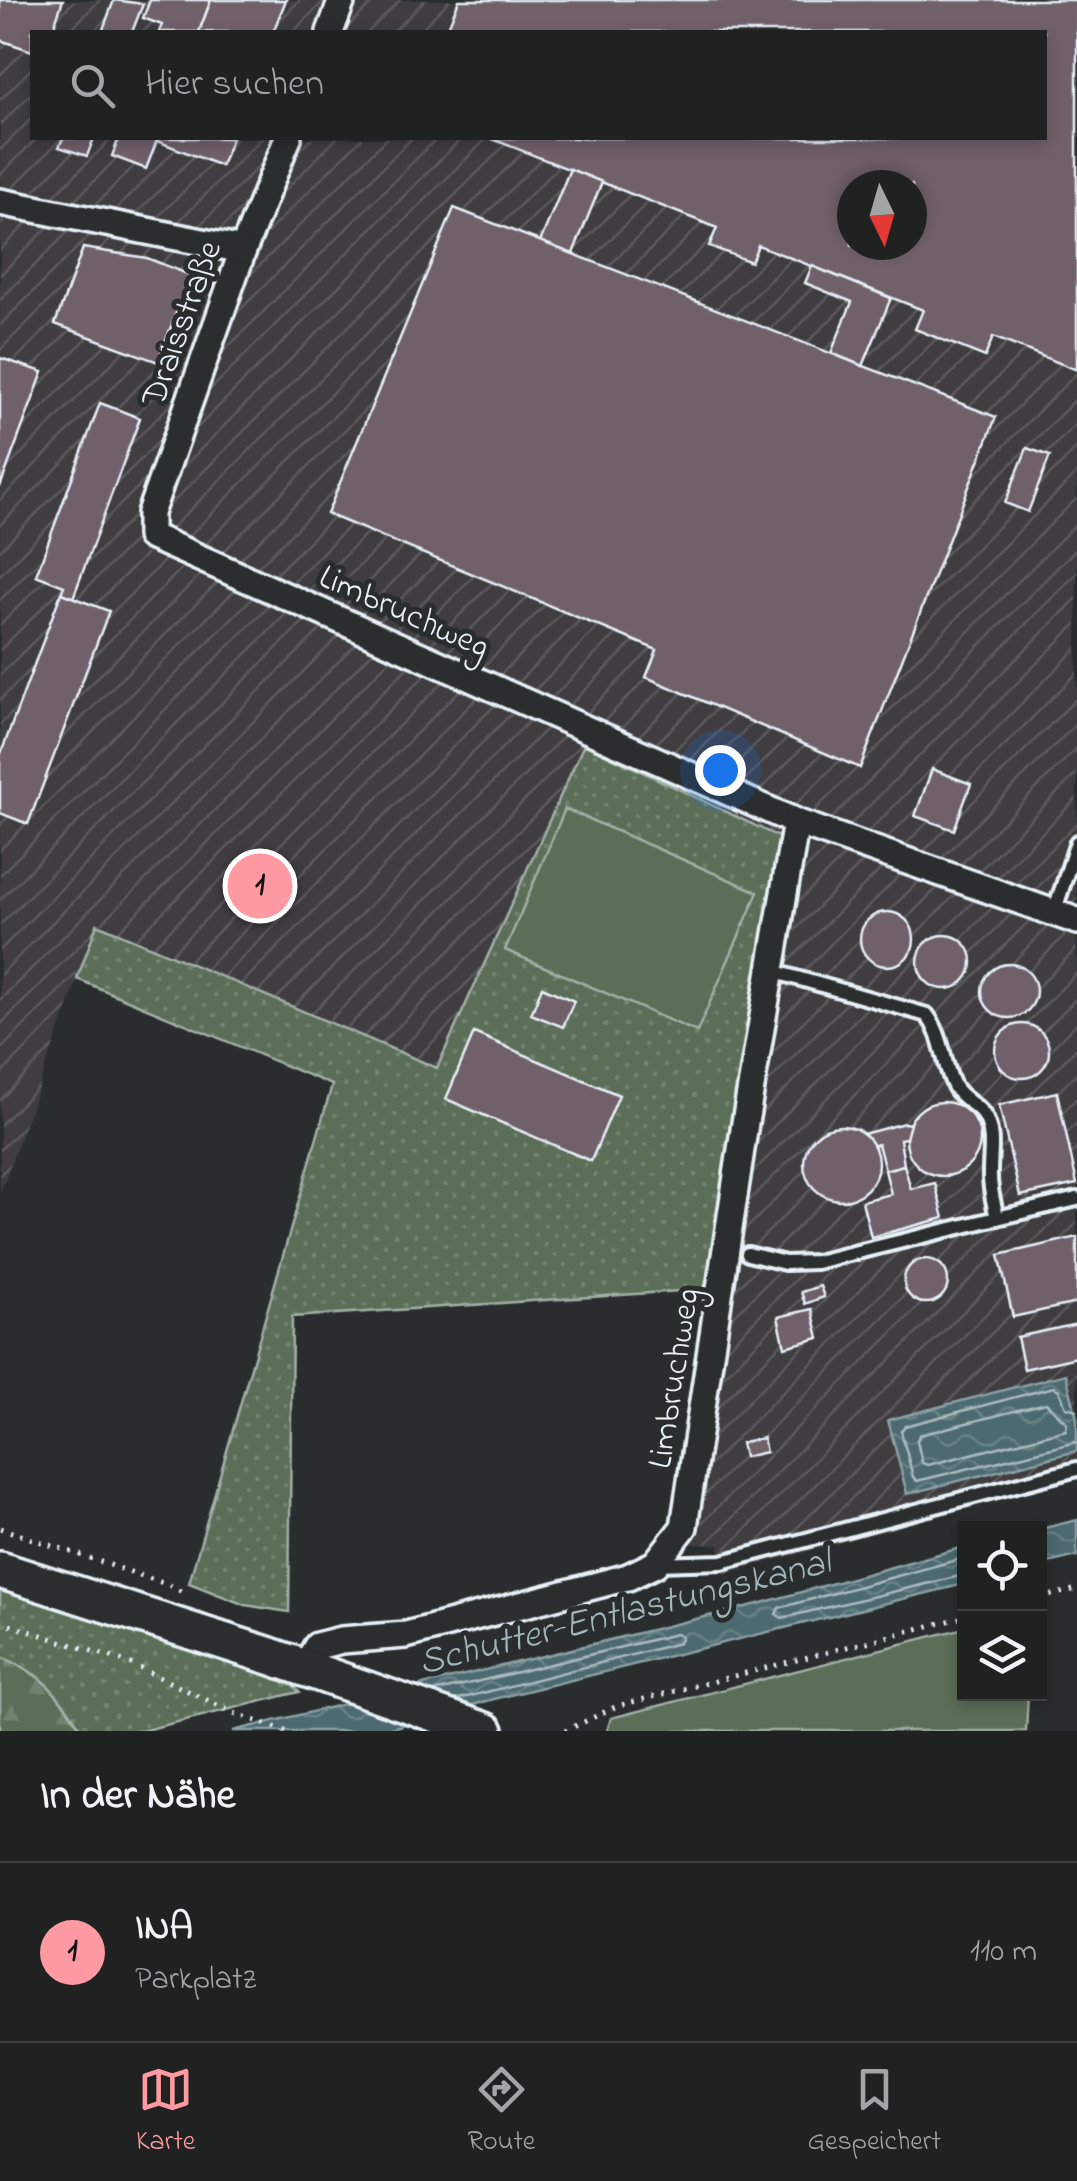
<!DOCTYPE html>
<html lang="de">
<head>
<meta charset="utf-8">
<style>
	:root { --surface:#202222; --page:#2d2f2f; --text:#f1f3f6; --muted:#a2a4a5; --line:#3d3f40; --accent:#ff9aa2 }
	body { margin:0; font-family:"Indie Flower",sans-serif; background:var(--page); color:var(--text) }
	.controls { position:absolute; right:30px; bottom:30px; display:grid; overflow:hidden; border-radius:0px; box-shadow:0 5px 15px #0003 }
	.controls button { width:90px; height:90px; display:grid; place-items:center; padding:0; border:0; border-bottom:2px solid var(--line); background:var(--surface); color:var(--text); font:50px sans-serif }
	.compass { position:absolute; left:837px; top:170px; width:90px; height:90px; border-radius:50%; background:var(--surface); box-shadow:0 5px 15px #0003; rotate:175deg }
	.you { position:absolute; left:720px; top:770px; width:35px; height:35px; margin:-25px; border:8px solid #fff; border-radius:50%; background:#1a73e8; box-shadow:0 0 0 15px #1a73e833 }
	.badge { display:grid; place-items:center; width:65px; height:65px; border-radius:50%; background:var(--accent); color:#111; font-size:32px; font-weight:700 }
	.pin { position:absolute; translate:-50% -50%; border:5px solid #fff; box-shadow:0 2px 10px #0006 }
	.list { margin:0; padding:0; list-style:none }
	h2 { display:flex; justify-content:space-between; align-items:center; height:130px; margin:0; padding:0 40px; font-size:42px }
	h2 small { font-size:32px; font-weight:400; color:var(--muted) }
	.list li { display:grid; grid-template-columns:65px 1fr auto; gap:30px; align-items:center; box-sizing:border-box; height:180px; padding:0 40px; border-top:2px solid var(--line) }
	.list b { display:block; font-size:38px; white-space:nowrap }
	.list p { margin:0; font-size:32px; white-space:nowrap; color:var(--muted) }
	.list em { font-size:32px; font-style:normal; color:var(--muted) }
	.icon { flex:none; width:55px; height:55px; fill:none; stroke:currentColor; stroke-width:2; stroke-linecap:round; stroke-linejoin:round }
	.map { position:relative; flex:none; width:1077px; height:1731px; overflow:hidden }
	.search { position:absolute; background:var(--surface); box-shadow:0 5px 15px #0003; left:30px; right:30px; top:30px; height:110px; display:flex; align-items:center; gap:25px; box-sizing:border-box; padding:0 35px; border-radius:0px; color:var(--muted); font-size:38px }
	.sheet { height:310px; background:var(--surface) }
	nav { display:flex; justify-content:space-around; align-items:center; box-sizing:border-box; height:140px; border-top:2px solid var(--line); background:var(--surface); font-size:28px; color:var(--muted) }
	nav a { display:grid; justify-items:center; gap:5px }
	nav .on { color:var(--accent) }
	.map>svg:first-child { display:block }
	.industrial { fill:url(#industrial-furrows); fill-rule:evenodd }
	.grass { fill:url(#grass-dots); stroke:#a2b0a8; stroke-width:2.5 }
	.forest { fill:url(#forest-firs); stroke:#a2b0a8; stroke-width:2.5 }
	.garden { fill:#5b6e58; stroke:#a2b0a8; stroke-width:2.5 }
	.water { fill:url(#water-waves); stroke:#8ba1a6; stroke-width:2.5 }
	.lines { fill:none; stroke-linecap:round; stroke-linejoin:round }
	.shore { stroke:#aabbc2; stroke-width:2.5 }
	.building { fill:#70606b; stroke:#e8f1f8; stroke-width:2.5; fill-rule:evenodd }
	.service-casing { stroke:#e8f1f8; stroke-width:20 }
	.minor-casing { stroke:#e8f1f8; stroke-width:32 }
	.secondary-casing { stroke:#e8f1f8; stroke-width:42 }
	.path { stroke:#e8f1f8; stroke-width:5; stroke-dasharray:2.5 8; stroke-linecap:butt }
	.service { stroke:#2a2d2e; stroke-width:12 }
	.minor { stroke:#2a2d2e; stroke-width:25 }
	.secondary { stroke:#2a2d2e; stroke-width:35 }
	.labels { text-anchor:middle; stroke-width:10; stroke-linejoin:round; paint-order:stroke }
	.street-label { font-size:35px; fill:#e8f1f8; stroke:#2a2d2e }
	.water-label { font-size:38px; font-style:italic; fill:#a2b5bb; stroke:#2a2d2e }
</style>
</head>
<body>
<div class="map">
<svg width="1077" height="1731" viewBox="0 0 1077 1731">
	<defs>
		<pattern id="industrial-furrows" width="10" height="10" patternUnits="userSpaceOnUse" patternTransform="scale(2.5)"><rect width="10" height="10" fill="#3f3c40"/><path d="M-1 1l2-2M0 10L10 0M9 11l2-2" fill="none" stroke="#5b595c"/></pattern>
		<pattern id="grass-dots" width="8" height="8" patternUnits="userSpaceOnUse" patternTransform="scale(2.5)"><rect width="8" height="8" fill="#5b6e58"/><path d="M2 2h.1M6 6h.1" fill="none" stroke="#738371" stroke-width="1.8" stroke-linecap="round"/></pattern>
		<pattern id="forest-firs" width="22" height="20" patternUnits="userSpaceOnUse" patternTransform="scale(2.5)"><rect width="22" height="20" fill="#5b6e58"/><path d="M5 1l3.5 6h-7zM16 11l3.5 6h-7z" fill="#738371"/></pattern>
		<pattern id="water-waves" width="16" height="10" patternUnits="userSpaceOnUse" patternTransform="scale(2.5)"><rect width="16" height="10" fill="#4d6b70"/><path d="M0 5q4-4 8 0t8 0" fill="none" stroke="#678185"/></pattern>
	</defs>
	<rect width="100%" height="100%" fill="#2a2d2e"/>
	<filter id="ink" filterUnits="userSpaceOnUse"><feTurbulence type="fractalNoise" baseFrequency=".01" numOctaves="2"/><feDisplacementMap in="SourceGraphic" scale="20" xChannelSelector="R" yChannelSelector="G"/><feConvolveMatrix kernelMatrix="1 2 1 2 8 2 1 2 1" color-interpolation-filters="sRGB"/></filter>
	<g filter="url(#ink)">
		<path class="industrial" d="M0 0H1077V1479L723 1574 719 1545 670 1543 716 1247 584 744 438 1069 98 924 0 1193ZM32 32H1044V138H32ZM852 185H912V245H852Z"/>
		<g class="grass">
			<polygon points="584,744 785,840 710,1289 292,1317 289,1612 245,1605 189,1583 332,1085 77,979 97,924 437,1068"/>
			<path d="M0 1587 290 1681 299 1692 141 1731H82C60 1695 40 1671 0 1657Z"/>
		</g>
		<path class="forest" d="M0 1657C40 1671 60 1695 82 1731H0Z"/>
		<g class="garden">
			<polygon points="565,809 758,892 697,1032 505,950"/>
			<polygon points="964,1628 964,1694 1028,1694 1026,1731 607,1731 611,1718"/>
		</g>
		<g class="water">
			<polygon points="1066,1374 1077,1418 1077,1451 907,1494 888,1420"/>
			<polygon points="1077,1520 1077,1556 1040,1565 1040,1529"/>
			<polygon points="964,1547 964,1584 494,1699 381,1731 233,1731 758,1604"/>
		</g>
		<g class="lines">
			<g class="shore">
				<polygon points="1046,1403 1067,1423 1066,1430 928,1465 922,1463 917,1441 919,1435"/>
				<polyline points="1077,1410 1066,1407 1059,1390 1054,1387 905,1426 901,1431 913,1477 917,1481 1077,1442"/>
				<polyline points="964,1558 779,1608 776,1614 782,1618 964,1575"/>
				<polyline points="434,1692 676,1634 682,1637 679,1643 455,1700"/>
			</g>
		</g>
		<g class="building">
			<polygon points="0,0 63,0 52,32 32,32 32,51 0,40"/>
			<polygon points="114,0 143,4 132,32 102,32"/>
			<polygon points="150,0 211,0 199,32 159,32 162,25 143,18"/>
			<polygon points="211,0 286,0 273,32 199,32"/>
			<path d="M459 0H1077V370L993 337 985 357 915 329 923 310 758 245 751 262 709 246 717 228 490 138H1044V32H446ZM852 185H912V245H852Z"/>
			<polygon points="63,138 94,138 87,156 59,147"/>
			<polygon points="119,138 158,138 146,169 112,156"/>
			<polygon points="158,138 232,138 221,166 157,141"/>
			<polygon points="570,169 602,182 572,256 540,242"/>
			<polygon points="454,208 996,417 860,768 646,677 657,650 327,514"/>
			<polygon points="83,248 147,258 190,275 158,362 55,324"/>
			<polygon points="812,266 891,298 863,366 831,353 852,302 805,283"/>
			<polygon points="0,358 43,372 0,487"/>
			<polygon points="100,403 140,418 73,598 61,593 64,586 36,575"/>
			<polygon points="1027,448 1050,456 1028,512 1005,503"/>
			<polygon points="61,593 109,611 28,824 0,813 0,756"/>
			<polygon points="932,769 971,784 954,830 915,816"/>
			<circle cx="887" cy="939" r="27"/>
			<circle cx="945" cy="962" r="27"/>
			<circle cx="1009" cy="991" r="27"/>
			<polygon points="542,987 574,1001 563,1027 531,1014"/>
			<circle cx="1022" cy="1051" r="27"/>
			<polygon points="474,1033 619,1095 591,1161 446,1099"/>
			<polygon points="1057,1092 1077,1184 1020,1196 999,1105"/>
			<circle cx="943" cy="1139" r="37"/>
			<polygon points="904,1123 910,1124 906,1138 900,1139 904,1165 885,1170 878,1144 873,1146 863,1134"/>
			<circle cx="841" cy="1163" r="37"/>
			<polygon points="904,1165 911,1189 935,1183 944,1218 871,1237 862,1201 891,1194 885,1170"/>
			<polygon points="1077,1237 1077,1303 1013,1317 999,1255"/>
			<circle cx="926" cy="1281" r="22"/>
			<polygon points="820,1286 824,1297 805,1304 801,1292"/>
			<polygon points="812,1309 819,1338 785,1347 778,1317"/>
			<polygon points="1077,1324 1077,1357 1024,1369 1017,1337"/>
			<polygon points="763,1438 766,1452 744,1457 741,1443"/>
		</g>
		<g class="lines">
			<g class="service-casing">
				<g id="service">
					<polyline points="1054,913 1077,842"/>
					<polyline points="997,1218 1077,1199"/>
					<path d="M748 1254 785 1263 816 1262 997 1218C994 1204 989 1187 990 1172 990 1154 994 1136 986 1119 979 1104 961 1100 954 1086 942 1062 944 1037 927 1015L772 971"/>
					<polyline points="657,1564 722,1562 1077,1469"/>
				</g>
			</g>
			<g class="minor-casing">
				<g id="minor">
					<polyline points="330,32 342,0"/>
					<polyline points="288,138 243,250 150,513 150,536 796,822 1077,921"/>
					<polyline points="0,202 243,250"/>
					<polyline points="304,1668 317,1646 341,1640 406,1635 628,1577 655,1564 684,1527 745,1123 796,822"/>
				</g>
			</g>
			<g class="secondary-casing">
				<polyline id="secondary" points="0,1570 270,1656 485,1731"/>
			</g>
			<g class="path">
				<polyline points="0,1528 169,1585 186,1594"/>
				<polyline points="1040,1598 1077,1589"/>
				<polyline points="0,1622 127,1662 234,1713 286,1731"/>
				<polyline points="565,1731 617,1706 964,1617"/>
			</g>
			<use href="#service" class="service"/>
			<use href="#minor" class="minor"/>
			<use href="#secondary" class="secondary"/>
		</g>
	</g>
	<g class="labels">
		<g class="street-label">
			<text transform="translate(180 323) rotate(-70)" y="12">Draisstraße</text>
			<text transform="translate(405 610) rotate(24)" y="12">Limbruchweg</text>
			<text transform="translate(672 1378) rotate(-81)" y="12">Limbruchweg</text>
		</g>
		<g class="water-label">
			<text transform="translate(624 1610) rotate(-14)" y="13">Schutter-Entlastungskanal</text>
		</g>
	</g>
</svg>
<div class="controls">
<button><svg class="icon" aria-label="locate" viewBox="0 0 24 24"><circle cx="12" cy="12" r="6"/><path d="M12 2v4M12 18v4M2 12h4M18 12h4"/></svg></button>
<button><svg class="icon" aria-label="layers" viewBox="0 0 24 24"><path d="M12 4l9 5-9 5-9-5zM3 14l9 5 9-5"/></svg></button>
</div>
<svg class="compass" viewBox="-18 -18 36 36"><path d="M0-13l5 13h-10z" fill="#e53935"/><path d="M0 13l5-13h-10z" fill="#a2a4a5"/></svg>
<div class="you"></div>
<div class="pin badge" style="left:260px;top:886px">1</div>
<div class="search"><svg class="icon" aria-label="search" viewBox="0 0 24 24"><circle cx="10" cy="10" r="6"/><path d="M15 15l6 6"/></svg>Hier suchen</div>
</div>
<section class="sheet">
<h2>In der Nähe<small></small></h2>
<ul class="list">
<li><span class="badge">1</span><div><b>INA</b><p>Parkplatz</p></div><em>110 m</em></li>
</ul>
</section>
<nav>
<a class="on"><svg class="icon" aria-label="map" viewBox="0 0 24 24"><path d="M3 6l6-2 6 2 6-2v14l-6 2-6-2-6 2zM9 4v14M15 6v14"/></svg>Karte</a>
<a><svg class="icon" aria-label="directions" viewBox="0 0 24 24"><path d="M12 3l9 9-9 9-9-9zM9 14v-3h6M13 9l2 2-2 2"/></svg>Route</a>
<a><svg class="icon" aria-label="saved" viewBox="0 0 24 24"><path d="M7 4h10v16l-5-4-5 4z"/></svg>Gespeichert</a>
</nav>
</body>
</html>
